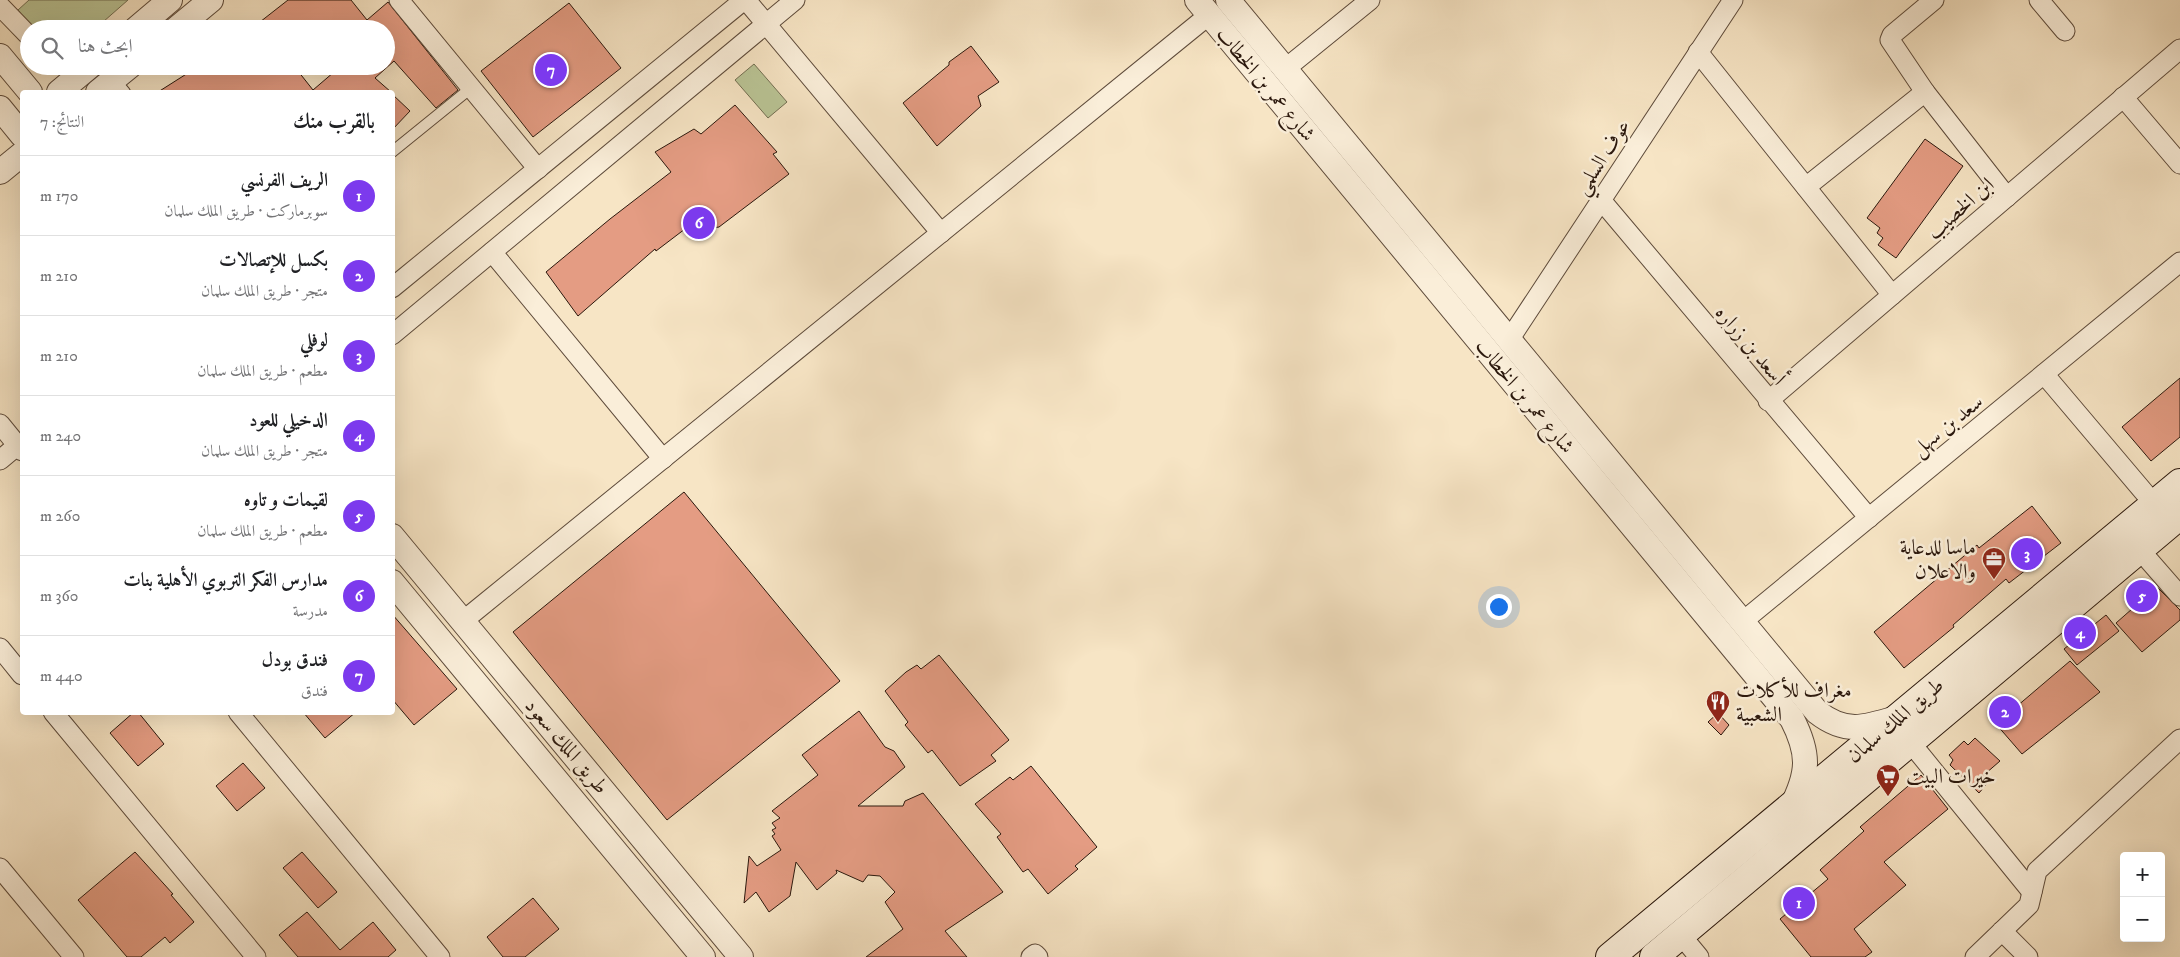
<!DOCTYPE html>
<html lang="ar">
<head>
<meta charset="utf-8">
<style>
	:root { --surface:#fff; --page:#f2f2f2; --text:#202124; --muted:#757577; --line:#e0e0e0; --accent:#7c3aed }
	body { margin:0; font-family:"IM FELL DW Pica",Amiri,serif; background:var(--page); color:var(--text); direction:rtl }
	.controls { position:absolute; right:15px; bottom:15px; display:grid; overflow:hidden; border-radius:5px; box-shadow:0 5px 20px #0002 }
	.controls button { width:45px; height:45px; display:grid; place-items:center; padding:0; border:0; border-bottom:1px solid var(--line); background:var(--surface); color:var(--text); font:25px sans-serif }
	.you { position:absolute; left:1498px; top:606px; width:18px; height:18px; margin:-12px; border:4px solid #fff; border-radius:50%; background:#1a73e8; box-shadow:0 0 0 8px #1a73e833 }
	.badge { display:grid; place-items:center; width:32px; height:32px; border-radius:50%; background:var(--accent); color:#fff; font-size:16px; font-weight:700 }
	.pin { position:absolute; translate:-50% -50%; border:2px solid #fff; box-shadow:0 1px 5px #0006 }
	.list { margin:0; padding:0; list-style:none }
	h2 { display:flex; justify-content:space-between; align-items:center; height:65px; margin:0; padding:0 20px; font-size:21px }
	h2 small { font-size:16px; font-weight:400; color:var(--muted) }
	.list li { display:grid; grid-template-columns:32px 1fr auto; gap:15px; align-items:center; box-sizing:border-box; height:80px; padding:0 20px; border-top:1px solid var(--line) }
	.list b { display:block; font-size:19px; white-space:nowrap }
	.list p { margin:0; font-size:16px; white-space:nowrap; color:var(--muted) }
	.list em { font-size:16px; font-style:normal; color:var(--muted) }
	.icon { flex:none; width:28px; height:28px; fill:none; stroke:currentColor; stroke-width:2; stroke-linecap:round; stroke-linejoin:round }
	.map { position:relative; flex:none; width:2180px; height:957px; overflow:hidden; direction:ltr }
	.search { position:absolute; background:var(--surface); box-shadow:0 5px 20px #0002; left:20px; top:20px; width:375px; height:55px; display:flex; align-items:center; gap:12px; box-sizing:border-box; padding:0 18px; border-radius:28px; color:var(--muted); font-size:19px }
	.panel { position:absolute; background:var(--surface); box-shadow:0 5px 20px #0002; left:20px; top:90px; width:375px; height:625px; border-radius:5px; direction:rtl }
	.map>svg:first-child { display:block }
	.green { fill:#bac596; stroke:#726e52 }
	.building { fill:#e49c83; stroke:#2b180d }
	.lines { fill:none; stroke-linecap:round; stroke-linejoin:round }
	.service-casing { stroke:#5e4b3b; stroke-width:12 }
	.minor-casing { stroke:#5e4b3b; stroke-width:21 }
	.tertiary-casing { stroke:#5e4b3b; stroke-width:26 }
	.secondary-casing { stroke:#2b180d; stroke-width:30 }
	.service { stroke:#faeed9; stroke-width:10 }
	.minor { stroke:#faeed9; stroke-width:19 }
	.tertiary { stroke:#faeed9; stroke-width:24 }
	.secondary { stroke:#faeed9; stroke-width:28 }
	.labels { text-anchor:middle; stroke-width:5; stroke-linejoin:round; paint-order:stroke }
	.street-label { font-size:21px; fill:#2b180d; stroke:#faeed9 }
	.poi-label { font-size:21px; fill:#2b180d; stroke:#faeed9; text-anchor:start }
</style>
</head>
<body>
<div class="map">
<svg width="2180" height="957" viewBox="0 0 2180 957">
	<rect width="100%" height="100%" fill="#f7e5c5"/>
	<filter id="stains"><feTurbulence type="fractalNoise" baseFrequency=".004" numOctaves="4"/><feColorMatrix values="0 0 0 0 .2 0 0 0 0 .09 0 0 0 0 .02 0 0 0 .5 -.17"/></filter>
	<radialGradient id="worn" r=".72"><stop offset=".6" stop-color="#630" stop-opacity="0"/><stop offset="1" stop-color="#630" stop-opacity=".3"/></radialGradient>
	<g class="green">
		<polygon points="29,0 128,0 95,29 31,29 18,10"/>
		<polygon points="754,64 787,102 768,118 735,80"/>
	</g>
	<g class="building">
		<polygon points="288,0 351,0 367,20 388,2 458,90 436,108 394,61 375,78 391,92 158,92 199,66 294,66 313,90 334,72 329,66 386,66 386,29 251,29"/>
		<polygon points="569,3 621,68 533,137 481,71"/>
		<polygon points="971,46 999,82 978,96 981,106 937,146 903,103 949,65 949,62"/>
		<polygon points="392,94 410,111 392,130"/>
		<polygon points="735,105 777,152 773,154 789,174 719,227 712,228 702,216 656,251 655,249 578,316 546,272 610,219 671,172 655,152 694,129 701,134"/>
		<polygon points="1925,139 1963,166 1896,258 1878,245 1883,238 1877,233 1880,228 1867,218"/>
		<polygon points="2180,378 2180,437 2151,461 2122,427"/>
		<polygon points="684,492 840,681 667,820 513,632"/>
		<polygon points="2032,506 2061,543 2009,583 2006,579 1953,625 1954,627 1904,668 1874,632 1977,545 1979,548"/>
		<polygon points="2157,587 2180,610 2180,620 2142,652 2116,623"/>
		<polygon points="392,614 457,689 414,725 392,699"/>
		<polygon points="2106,615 2119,631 2077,665 2064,649"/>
		<polygon points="939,655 1009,740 991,755 996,761 960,786 932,750 928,753 905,725 908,722 885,691 906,672 917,665 921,669"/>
		<polygon points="2070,661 2100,692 2022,754 1996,724"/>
		<polygon points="859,711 885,747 894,751 905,767 858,806 903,806 905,801 923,793 1003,892 945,931 967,957 866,957 903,929 885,902 895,892 880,876 868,875 863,882 836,870 837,873 817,890 796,862 790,896 769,912 756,892 744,903 749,856 757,866 781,850 772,836 775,834 772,830 776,828 772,823 780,818 772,811 818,775 802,755"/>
		<polygon points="134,712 138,712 164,744 138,766 110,733"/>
		<polygon points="303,712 356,712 325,738"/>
		<polygon points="1718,713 1729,725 1721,735 1708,722"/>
		<polygon points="1975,738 2000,761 1985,774 1990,780 1979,793 1950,765 1953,760 1949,755 1964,741 1968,745"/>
		<polygon points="243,763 265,788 237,811 216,786"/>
		<polygon points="1031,766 1097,847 1075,866 1078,869 1048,894 1028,869 1023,872 997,837 1001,834 975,804 1010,777 1013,780"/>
		<polygon points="1921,775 1948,809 1884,862 1906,885 1854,929 1872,952 1865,957 1811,957 1780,919 1828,879 1820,870 1864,831 1860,827"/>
		<polygon points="135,852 173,894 171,895 194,922 170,943 165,937 141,957 127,957 78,900"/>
		<polygon points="302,852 337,892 318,908 283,868"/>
		<polygon points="533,898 559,929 525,957 503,957 487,937"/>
		<polygon points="307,912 340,950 373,922 396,950 388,957 298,957 279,935"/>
	</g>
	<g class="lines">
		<g class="service-casing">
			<g id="service">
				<polyline points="114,79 125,92"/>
				<polyline points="392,152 471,88"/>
			</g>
		</g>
		<g class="minor-casing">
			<g id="minor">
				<polyline points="399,0 538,169"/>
				<polyline points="746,0 941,233"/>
				<polyline points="2039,0 2065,31"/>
				<polyline points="0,6 29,36"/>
				<polyline points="1698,52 1892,295"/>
				<polyline points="1285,69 1370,0"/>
				<polyline points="1925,92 1890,40 1892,35 1934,0"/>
				<polyline points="2123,97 2180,164"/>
				<polyline points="1806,187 1925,92 2007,197"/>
				<polyline points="1601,200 1869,518"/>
				<polyline points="492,252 663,459"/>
				<polyline points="392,288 744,0"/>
				<polyline points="392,335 795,0"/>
				<polyline points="1509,340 1733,0"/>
				<polyline points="2044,374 2154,504"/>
				<polyline points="1768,401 2180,49"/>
				<polyline points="0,424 22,451"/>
				<polyline points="0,460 18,445"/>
				<polyline points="2139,549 2180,596"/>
				<polyline points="463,621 1209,15"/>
				<polyline points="1742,622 2180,262"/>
				<polyline points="0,648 22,675"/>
				<polyline points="53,712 256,957"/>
				<polyline points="238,712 440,957"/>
				<polyline points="1910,742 2032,892"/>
				<polyline points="0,868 74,957"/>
				<polyline points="2002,931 2028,957"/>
				<polyline points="1680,934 1699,957"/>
				<polyline points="1031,957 1035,954 1038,957"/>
				<polyline points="1975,957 2029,905 2037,871 2180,739"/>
			</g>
		</g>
		<g class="tertiary-casing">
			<g id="tertiary">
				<path d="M1197 0 1792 719C1810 754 1809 773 1791 808"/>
				<path d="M1228 0 1817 712C1845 734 1864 728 1896 718"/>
				<polyline points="136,29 170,0"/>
				<polyline points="176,29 211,0"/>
				<polyline points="0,56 30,92"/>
				<polyline points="59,92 90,66"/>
				<polyline points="98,92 130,66"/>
				<polyline points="0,108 22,135"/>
				<polyline points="0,172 22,154"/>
				<polyline points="392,536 741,957"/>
				<polyline points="392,582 703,957"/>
			</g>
		</g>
		<g class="secondary-casing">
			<g id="secondary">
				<polyline points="1610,957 2180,483"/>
				<polyline points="1654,957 2180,515"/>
			</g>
		</g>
		<use href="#service" class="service"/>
		<use href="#minor" class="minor"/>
		<use href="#tertiary" class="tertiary"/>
		<use href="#secondary" class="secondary"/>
	</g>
	<defs>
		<g id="office-pin" transform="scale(1.25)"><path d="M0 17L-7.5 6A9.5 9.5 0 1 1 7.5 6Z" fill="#8f2418" stroke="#faeed9"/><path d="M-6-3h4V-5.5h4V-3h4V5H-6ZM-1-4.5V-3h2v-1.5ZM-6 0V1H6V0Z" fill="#fff"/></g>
		<g id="restaurant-pin" transform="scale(1.25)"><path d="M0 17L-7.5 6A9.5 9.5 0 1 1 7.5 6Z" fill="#8f2418" stroke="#faeed9"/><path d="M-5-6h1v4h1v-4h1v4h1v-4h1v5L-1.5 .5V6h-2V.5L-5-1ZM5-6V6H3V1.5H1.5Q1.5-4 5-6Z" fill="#fff"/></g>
		<g id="supermarket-pin" transform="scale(1.25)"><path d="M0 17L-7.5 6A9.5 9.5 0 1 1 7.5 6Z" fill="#8f2418" stroke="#faeed9"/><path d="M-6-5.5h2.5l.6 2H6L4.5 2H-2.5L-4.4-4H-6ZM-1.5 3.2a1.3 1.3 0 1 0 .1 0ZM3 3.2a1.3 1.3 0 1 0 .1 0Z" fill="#fff"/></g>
	</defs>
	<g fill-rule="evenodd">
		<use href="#office-pin" x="1994" y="559"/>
		<use href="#restaurant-pin" x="1718" y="702"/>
		<use href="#supermarket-pin" x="1888" y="776"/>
	</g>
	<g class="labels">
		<g class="street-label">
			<text transform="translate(1266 84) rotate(50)" y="7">شارع عمر بن الخطاب</text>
			<text transform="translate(1602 157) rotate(-57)" y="7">عوف السلمي</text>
			<text transform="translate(1960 208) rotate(-41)" y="7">ابن الخصيب</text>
			<text transform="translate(1751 345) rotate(50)" y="7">أسعد بن زراره</text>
			<text transform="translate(1525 396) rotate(50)" y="7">شارع عمر بن الخطاب</text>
			<text transform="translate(1947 425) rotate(-39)" y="7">سعد بن سهل</text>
			<text transform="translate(1895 720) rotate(-40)" y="7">طريق الملك سلمان</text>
			<text transform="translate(567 746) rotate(50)" y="7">طريق الملك سعود</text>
		</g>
		<g class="poi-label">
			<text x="1976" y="554" text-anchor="end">ماسا للدعاية<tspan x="1976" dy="24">والاعلان</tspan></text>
			<text x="1736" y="697">مغراف للأكلات<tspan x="1736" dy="24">الشعبية</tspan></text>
			<text x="1906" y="783">خيرات البيت</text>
		</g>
	</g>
	<rect width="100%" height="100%" filter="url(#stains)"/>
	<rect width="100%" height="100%" fill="url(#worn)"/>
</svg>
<div class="controls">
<button>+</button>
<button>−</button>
</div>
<div class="you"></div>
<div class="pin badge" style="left:1799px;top:903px">1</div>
<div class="pin badge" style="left:2005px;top:712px">2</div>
<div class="pin badge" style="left:2027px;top:554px">3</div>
<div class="pin badge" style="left:2080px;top:633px">4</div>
<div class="pin badge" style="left:2142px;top:596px">5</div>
<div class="pin badge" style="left:699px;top:223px">6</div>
<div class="pin badge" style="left:551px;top:70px">7</div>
<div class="search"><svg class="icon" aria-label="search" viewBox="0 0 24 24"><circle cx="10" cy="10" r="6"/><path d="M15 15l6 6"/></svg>ابحث هنا</div>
<section class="panel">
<h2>بالقرب منك<small>النتائج: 7</small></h2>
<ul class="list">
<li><span class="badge">1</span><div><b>الريف الفرنسي</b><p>سوبرماركت · طريق الملك سلمان</p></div><em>170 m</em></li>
<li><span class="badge">2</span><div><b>بكسل للإتصالات</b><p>متجر · طريق الملك سلمان</p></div><em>210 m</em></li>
<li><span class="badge">3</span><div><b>لوفلي</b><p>مطعم · طريق الملك سلمان</p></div><em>210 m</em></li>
<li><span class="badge">4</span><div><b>الدخيلي للعود</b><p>متجر · طريق الملك سلمان</p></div><em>240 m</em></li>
<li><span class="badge">5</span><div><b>لقيمات و تاوه</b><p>مطعم · طريق الملك سلمان</p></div><em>260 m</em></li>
<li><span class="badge">6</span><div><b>مدارس الفكر التربوي الأهلية بنات</b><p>مدرسة</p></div><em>360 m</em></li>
<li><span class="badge">7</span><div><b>فندق بودل</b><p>فندق</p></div><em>440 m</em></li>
</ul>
</section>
</div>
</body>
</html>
